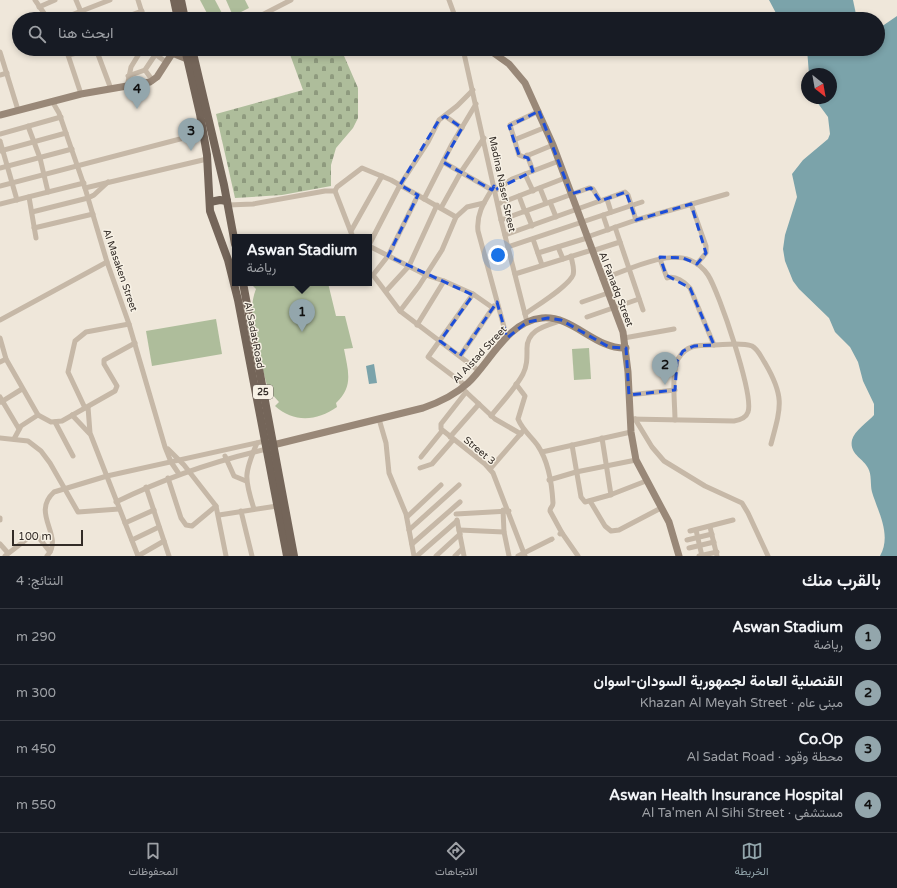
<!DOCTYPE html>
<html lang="ar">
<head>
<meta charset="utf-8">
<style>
	:root { --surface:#171b24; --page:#20242c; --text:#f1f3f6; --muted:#9ea1a6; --line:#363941; --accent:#93a6ac }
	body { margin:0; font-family:"Varela Round",Vazirmatn,sans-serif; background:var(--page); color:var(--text); direction:rtl }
	.compass { position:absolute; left:801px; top:68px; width:36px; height:36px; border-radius:50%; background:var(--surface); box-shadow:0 2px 6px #0003; rotate:149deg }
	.scale { position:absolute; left:12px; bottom:10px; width:71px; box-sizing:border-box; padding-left:4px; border:2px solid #332c27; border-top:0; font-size:11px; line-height:14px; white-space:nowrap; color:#332c27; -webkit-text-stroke:3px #f7f1e5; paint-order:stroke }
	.you { position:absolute; left:498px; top:255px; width:14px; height:14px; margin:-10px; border:3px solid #fff; border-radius:50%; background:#1a73e8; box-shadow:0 0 0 6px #1a73e833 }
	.badge { display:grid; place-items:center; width:26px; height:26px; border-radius:50%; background:var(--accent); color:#111; font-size:13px; font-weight:700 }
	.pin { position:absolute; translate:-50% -33px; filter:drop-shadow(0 1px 2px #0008) }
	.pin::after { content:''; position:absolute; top:21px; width:14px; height:12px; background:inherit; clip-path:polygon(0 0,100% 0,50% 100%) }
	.popup { position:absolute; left:232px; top:234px; width:140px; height:52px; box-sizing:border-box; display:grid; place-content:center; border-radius:0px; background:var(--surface); filter:drop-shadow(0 1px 3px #0005); font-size:13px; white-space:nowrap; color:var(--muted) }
	.popup b { font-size:15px; color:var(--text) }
	.popup::after { content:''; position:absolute; left:50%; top:100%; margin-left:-8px; border:8px solid transparent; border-top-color:var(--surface) }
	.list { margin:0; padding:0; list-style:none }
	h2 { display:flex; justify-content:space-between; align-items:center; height:52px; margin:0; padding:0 16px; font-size:17px }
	h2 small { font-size:13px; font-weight:400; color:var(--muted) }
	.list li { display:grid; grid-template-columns:26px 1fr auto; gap:12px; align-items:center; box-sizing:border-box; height:56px; padding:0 16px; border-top:1px solid var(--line) }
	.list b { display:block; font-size:15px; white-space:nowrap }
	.list p { margin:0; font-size:13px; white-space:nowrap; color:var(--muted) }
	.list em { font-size:13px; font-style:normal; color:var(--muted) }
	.icon { flex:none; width:22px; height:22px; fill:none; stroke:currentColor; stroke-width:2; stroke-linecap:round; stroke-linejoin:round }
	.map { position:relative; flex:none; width:897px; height:556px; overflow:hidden; direction:ltr }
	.search { position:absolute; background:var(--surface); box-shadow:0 2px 6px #0003; left:12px; right:12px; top:12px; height:44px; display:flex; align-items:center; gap:10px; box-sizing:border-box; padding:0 14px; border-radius:22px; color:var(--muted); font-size:15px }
	.sheet { height:276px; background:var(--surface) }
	nav { display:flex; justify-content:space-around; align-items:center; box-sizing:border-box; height:56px; border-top:1px solid var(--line); background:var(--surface); font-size:11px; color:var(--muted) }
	nav a { display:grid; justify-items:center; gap:2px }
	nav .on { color:var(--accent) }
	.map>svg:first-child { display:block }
	.cemetery { fill:url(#cemetery-stones) }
	.garden { fill:#aebd9b }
	.water { fill:#7ba3aa }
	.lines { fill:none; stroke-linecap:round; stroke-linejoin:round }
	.street { stroke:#c6b8a7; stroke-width:5 }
	.secondary { stroke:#998878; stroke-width:7 }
	.primary { stroke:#746559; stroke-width:8 }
	.marked { fill:none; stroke:#1d4ed8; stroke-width:3; stroke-dasharray:8 5; stroke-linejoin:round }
	.labels { text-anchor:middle; stroke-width:3; stroke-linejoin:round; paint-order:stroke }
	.shield { fill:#f7f1e5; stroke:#6e6760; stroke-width:1 }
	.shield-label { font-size:9px; font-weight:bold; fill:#332c27 }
	.street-label { font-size:10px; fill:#332c27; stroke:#f7f1e5 }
</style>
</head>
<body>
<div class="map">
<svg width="897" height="556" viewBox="0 0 897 556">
	<defs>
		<pattern id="cemetery-stones" width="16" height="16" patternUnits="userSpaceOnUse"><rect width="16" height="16" fill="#aebd9b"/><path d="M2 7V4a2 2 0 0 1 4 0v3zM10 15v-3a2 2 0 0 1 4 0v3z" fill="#8e9a7e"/></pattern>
	</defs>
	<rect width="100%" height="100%" fill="#efe7da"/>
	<polygon class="cemetery" points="288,49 341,49 358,88 358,118 353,128 336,148 331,165 331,186 282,195 235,198 216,114 303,90"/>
	<g class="garden">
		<polygon points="200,0 215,0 225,19 210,19"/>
		<polygon points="226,0 245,0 249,8 233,16"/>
		<path d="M254 283H328L336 316H345L353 348 344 349C348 371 354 386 336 403L337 407C317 421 294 423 275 406L279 402 269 391 266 382C260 355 245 315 256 289L252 285Z"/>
		<polygon points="216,319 222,354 152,366 146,331"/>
		<polygon points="589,348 591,379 574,380 572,349"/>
	</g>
	<g class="water">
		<polygon points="769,0 853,0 857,19 781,19 777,15"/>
		<path d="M897 16V556H880C892 535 878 512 872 492 870 484 872 475 868 468 863 458 849 454 852 440 854 431 868 422 874 415V404L863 381 858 362 850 347 835 332 829 318 799 289 793 281 785 261 783 249 785 235 797 197 792 174 803 160 828 139 830 134 828 117 814 98H831V74H809L807 49H878V29Z"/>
		<polygon points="374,364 377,383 369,384 366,366"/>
	</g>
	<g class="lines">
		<g class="street">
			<polyline points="35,0 48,19"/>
			<polyline points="76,0 84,19"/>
			<polyline points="138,0 144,19"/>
			<polyline points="449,0 456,19"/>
			<polyline points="39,7 55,0"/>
			<polyline points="61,19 110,0"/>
			<polyline points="120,19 142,11"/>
			<polyline points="254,19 291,0"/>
			<polyline points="65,49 68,55 94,49"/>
			<polyline points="96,49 111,89"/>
			<polyline points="463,49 501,220 527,322"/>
			<polyline points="0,52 18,110"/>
			<polyline points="155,54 166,62"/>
			<polyline points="68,55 81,94"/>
			<polyline points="145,70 153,81"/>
			<polyline points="0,75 7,73"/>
			<polyline points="128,76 145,70 159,49"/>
			<polyline points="127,87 131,67 142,49"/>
			<polyline points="52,101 59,113 85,188 107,262 129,324 165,447 171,462 179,474"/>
			<polyline points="539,111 510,125 519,155 524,157 553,145"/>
			<polyline points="445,116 462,128"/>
			<polyline points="28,126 40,158 48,192"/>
			<polyline points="0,134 61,117"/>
			<polyline points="514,140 546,127"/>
			<polyline points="0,141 17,200"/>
			<polyline points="0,151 66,133"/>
			<polyline points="527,155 533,171"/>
			<polyline points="443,162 492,190"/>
			<polyline points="0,168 72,149"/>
			<polyline points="525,174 533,191"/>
			<polyline points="0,186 203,133"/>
			<path d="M494 186C485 201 476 213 478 231L507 338"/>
			<polyline points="85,188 207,159"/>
			<polyline points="540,188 546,203"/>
			<polyline points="335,191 337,187 362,168 391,180 456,217"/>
			<polyline points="495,191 512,179 559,161"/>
			<polyline points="418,195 388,256 373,275 400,311 479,371"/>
			<polyline points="519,196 525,212"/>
			<polyline points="29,197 36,238"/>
			<polyline points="424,199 452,144 476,104"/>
			<polyline points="607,199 611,212"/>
			<polyline points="550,202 556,217"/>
			<polyline points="0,204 84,183"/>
			<polyline points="498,204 565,178"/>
			<polyline points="691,204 706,246 706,253 697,264"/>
			<polyline points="228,205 253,204 325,191 335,191 352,235 355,237"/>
			<polyline points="441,208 461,172 484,138"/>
			<polyline points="526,211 532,226"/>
			<polyline points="32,212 88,198 94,195 108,182"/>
			<polyline points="603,215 608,230"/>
			<polyline points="501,220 589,188 593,189 600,201"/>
			<polyline points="615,227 643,310"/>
			<polyline points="34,228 93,214"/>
			<polyline points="351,231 382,176"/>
			<polyline points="505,235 625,192 628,195 636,220"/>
			<polyline points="587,237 636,220 727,194"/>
			<polyline points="533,239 542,265"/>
			<polyline points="369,245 400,185 428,142 439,120 457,106 473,90"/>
			<polyline points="369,246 426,275 444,281"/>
			<polyline points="508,247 642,202"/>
			<polyline points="558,247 563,259"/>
			<polyline points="592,251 620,242"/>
			<polyline points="538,253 587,238"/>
			<path d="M660 259 667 278C675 275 685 282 690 288L714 345"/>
			<polyline points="515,274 592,250"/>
			<path d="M602 279C626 271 666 250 690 260 697 263 704 269 708 275 719 292 754 395 748 412 746 418 740 420 734 421L630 419"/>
			<polyline points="386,291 409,266 437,205"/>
			<polyline points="582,302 608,293"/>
			<polyline points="400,311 419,286 442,250 456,217 467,207 484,203"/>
			<path d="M525 314C536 306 569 286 573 275 575 269 572 262 571 256"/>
			<polyline points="587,317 639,299"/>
			<polyline points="0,320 107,262"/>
			<polyline points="417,325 444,281 473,294"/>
			<polyline points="0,338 6,359 38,415 51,422 62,421 115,391 117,386 104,364 104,360 135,343"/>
			<polyline points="624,338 674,329"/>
			<polyline points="460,356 494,306"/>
			<polyline points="0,362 6,359"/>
			<path d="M516 384 525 396 518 419C523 431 532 437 538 446 548 461 552 485 553 503 553 507 550 507 550 511L562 533 560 534"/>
			<polyline points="465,385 428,357 473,294 493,308"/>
			<polyline points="465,391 495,419 521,434"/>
			<polyline points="466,392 441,424 441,429 485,464 493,473 525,556"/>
			<polyline points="629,395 675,390"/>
			<polyline points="0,397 19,429"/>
			<polyline points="1,402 22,389"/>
			<polyline points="88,407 90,433 138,556"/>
			<polyline points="85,408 68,372 75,341 86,332 129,324"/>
			<polyline points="72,415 89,433"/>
			<path d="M491 416C502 402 515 389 523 374 527 366 527 359 527 350 526 330 545 326 560 321"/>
			<polyline points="379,419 386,443 389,473 406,514 414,556"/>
			<polyline points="635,419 652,447 664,461 705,486 742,503 748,513 768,556"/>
			<path d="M675 420C675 404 671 373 678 359 686 345 697 345 712 345 723 345 741 342 752 346 758 349 761 357 765 363 785 397 781 407 771 444"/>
			<polyline points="55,422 73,456"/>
			<polyline points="450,437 479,404"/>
			<polyline points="0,438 28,441 41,451 50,463 78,512 119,509"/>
			<polyline points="602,438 611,495"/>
			<polyline points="14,439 21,426 38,415"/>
			<polyline points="572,445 581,497 585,502 610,495 646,481"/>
			<polyline points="168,449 184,465 216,506 226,556"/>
			<polyline points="542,452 631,432"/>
			<polyline points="225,456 234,476 246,481"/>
			<polyline points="421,457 442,431"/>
			<polyline points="420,468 432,464 453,440"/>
			<polyline points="490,469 523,431"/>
			<polyline points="168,478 181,518 186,525 192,526 216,506"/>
			<polyline points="549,480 576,472 636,460"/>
			<polyline points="146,487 169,556"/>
			<polyline points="590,501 605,526 611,531 619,530 661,508"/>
			<path d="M116 502C165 478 214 461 267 449"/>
			<path d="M254 509C244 478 244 473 257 443"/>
			<polyline points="503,510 504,532 509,556"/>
			<polyline points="241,511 252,556"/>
			<polyline points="456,514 509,511"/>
			<polyline points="219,515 277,506"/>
			<polyline points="407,517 441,485"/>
			<polyline points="0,518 0,520"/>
			<polyline points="457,520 464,556"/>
			<polyline points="125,523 154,510"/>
			<polyline points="710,527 717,556"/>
			<polyline points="409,530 459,485"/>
			<polyline points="459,530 504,532"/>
			<polyline points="696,530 702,556"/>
			<polyline points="690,531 733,520"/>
			<polyline points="562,533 578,556"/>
			<polyline points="132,540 159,527"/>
			<polyline points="687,540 712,534"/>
			<polyline points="0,544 8,553"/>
			<polyline points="412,544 460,502"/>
			<polyline points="689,548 714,542"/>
			<polyline points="5,556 32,535 36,534 50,552"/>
			<path d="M47 556C65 536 30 514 54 492L107 476 265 441"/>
			<polyline points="138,556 164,541"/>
			<polyline points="417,556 457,521"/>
			<polyline points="436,556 460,534"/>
			<polyline points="455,556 462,549"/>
			<polyline points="518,556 552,539"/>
			<polyline points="699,556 717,552"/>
		</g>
		<g class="secondary">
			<polyline points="488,49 509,64 525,83 553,145 623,332 628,372 631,432 636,460 669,522 679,556"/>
			<polyline points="172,53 187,59"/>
			<polyline points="0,115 81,94 150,82 157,77 175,49"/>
			<path d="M273 445 423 408C440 402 455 395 468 383 490 362 508 321 542 318 573 315 594 349 626 348"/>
		</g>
		<g class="primary">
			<polyline points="174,0 178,19"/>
			<polyline points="181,0 185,19"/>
			<polyline points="185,49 200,114 207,155 210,211 228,260 238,300 287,556"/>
			<polyline points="192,49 224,185 235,244"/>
			<polyline points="210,202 220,200 227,201"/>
			<polyline points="243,283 294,556"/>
		</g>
	</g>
	<path class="marked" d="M539 111 571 194 591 188 600 201 626 192 636 220 691 204 706 253 697 264 683 258 660 257 666 275 690 288 714 345 694 346 683 351 677 361 675 390 629 395 626 348 609 347 561 320 548 318 527 322 507 338 497 302 460 356 440 341 473 295 388 256 418 195 400 185 439 120 445 116 462 128 443 162 492 190 494 186 495 190 533 171 528 158 519 155 509 126Z"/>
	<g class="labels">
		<rect class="shield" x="253" y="385" width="20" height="14" rx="3"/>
		<g class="shield-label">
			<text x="263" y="395">25</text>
		</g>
		<g class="street-label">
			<text transform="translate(503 184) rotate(78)" y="4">Madina Naser Street</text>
			<text transform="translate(121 270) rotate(71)" y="4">Al Masaken Street</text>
			<text transform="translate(617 289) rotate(69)" y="4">Al Fanadq Street</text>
			<text transform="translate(255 335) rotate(79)" y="4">Al Sadat Road</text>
			<text transform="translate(479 354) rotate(-47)" y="4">Al Aistad Street</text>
			<text transform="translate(480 450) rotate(40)" y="4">Street 3</text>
		</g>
	</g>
</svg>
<svg class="compass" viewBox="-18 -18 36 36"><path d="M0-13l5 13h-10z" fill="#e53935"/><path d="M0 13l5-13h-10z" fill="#9ea1a6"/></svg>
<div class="scale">100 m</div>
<div class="you"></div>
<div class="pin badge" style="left:302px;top:332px">1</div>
<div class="popup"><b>Aswan Stadium</b>رياضة</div>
<div class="pin badge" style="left:665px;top:385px">2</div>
<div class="pin badge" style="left:191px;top:151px">3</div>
<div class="pin badge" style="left:137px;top:109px">4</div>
<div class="search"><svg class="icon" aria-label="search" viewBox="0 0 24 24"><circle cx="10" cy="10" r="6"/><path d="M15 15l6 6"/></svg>ابحث هنا</div>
</div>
<section class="sheet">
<h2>بالقرب منك<small>النتائج: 4</small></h2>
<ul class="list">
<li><span class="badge">1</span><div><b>Aswan Stadium</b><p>رياضة</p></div><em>290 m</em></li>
<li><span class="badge">2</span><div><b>القنصلية العامة لجمهورية السودان-اسوان</b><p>مبنى عام · Khazan Al Meyah Street</p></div><em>300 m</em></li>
<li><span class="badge">3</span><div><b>Co.Op</b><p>محطة وقود · Al Sadat Road</p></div><em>450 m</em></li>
<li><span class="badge">4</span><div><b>Aswan Health Insurance Hospital</b><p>مستشفى · Al Ta'men Al Sihi Street</p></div><em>550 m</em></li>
</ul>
</section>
<nav>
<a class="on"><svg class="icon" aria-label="map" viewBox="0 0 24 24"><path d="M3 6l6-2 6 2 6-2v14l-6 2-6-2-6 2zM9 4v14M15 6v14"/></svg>الخريطة</a>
<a><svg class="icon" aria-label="directions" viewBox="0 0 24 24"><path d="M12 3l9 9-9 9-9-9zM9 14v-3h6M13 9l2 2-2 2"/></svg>الاتجاهات</a>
<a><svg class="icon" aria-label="saved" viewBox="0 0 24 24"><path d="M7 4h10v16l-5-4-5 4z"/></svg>المحفوظات</a>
</nav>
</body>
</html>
